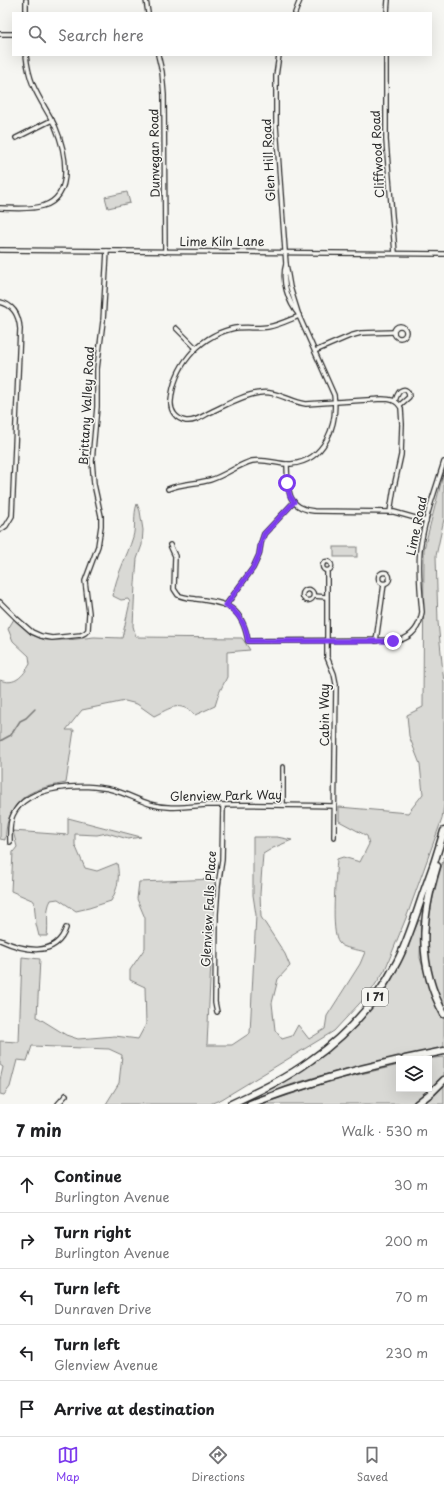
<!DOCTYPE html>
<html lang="en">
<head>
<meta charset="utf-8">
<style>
	:root { --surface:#fff; --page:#f6f6f6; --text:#202124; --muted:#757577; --line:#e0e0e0; --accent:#7c3aed }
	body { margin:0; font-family:"Playpen Sans",sans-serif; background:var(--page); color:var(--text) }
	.controls { position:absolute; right:12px; bottom:12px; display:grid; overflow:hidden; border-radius:0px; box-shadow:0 4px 16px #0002 }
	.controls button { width:36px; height:36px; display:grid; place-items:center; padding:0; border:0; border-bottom:1px solid var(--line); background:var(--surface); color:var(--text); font:20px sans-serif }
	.stop { position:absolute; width:12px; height:12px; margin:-9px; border:3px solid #7c3aed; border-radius:50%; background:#fff }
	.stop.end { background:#7c3aed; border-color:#fff; box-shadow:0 1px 4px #0008 }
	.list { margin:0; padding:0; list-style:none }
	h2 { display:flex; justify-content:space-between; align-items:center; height:52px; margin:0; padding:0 16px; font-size:17px }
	h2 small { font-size:13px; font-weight:400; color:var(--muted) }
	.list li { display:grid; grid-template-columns:26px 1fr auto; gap:12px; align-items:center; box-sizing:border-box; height:56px; padding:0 16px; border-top:1px solid var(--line) }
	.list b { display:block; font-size:15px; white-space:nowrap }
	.list p { margin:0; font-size:13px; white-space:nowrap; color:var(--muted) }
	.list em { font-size:13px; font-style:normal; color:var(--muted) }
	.icon { flex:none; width:22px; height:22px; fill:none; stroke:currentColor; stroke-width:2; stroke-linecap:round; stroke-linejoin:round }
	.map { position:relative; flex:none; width:444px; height:1104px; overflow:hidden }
	.search { position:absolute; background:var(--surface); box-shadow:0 4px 16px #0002; left:12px; right:12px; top:12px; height:44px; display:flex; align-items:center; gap:10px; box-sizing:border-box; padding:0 14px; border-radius:0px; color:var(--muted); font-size:15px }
	.sheet { height:332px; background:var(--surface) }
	nav { display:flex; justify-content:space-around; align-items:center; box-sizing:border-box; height:56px; border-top:1px solid var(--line); background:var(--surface); font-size:11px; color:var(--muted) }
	nav a { display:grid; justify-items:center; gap:2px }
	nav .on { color:var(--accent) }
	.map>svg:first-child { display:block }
	.green { fill:#d9d9d5; stroke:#828280 }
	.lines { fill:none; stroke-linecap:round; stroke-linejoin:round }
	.stream { stroke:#7a7a78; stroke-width:1.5 }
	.street-casing { stroke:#2b2b2b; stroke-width:6 }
	.highway-casing { stroke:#2b2b2b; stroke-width:9 }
	.street { stroke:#f6f6f2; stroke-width:3.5 }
	.highway { stroke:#f6f6f2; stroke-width:6 }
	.route { stroke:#7c3aed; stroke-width:5 }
	.labels { text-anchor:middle; stroke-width:3; stroke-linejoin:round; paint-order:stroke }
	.shield { fill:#f6f6f2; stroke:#686867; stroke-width:1 }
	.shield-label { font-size:11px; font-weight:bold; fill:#2b2b2b }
	.street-label { font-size:12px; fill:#2b2b2b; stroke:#f6f6f2 }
</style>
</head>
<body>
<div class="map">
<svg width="444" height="1104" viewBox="0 0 444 1104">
	<rect width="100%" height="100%" fill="#f6f6f2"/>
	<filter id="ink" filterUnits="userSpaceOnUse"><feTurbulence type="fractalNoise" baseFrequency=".025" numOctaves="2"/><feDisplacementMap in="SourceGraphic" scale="8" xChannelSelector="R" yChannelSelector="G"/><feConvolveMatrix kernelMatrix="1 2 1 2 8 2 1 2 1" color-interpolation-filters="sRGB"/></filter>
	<g filter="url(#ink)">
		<g class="green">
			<polygon points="127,192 130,203 108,208 105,197"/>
			<path d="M444 471V519L436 556 438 622 444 683V804L442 819 408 913 385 970 371 991 334 1031 222 1099 210 1104H106L119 1083 122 1055 109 1049 32 1046 27 1061 17 1060 10 1087 4 1095 0 1094V1080L3 1067 0 1065V1041L19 1042 22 957 40 959 37 1017 66 1035 78 1039 115 1036 138 1039 146 1024 145 987 130 980V970L145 948V918L137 899 139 882 215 879 207 1045H232L250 1033 256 915 253 895V837H277L292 840 273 848 263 854 260 894 261 917 285 954 290 966 278 979 272 1003 275 1030 282 1039 292 1036 298 1025 309 1039 325 1029 327 1016 360 964 365 952C357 949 344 949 339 943 330 933 336 874 337 859L343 857 360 862 369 844 367 836 339 821V807L408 813 423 794 420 764 409 736 407 715 423 707 424 549Z"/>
			<path d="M137 504 140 511 143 530 142 545 137 559 135 584 133 626 136 637 242 638 250 650 227 652V677L219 693 215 706 195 715C179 700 171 708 154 716L137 704 125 701 82 710 66 730H74L66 783C40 788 20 791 9 818 6 825 6 833 5 840L0 839V680C15 686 23 676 30 664L29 656 13 641 8 629 14 619 30 634 45 640H68L94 637 122 638 130 602 128 599 121 600 113 596C116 575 127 557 133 537 136 527 133 515 137 504Z"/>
			<rect x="334" y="547" width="23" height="10"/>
			<path d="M68 818 141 837 128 839 107 833 97 835 75 834V845L85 868 97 871 117 863C120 878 118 888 111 901L89 908 76 911 58 899 51 900C45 910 49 924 47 936H39L36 924 34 901 11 891 13 852 17 847 13 831 68 835Z"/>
			<path d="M444 857V1009C441 1001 436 994 434 986 420 938 431 903 444 857Z"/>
			<path d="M419 920 421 921 420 958 433 1000 444 1020V1048C394 1057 344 1068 296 1083 277 1089 258 1100 239 1104 254 1094 274 1088 290 1078 329 1054 361 1024 386 986 395 974 401 960 409 946L408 944Z"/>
			<polygon points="444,1057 444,1076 425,1094 413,1103 409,1104 262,1104 331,1081 399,1065 399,1089 429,1089 429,1059 425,1059"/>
			<polygon points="444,1086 444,1104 423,1104"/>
		</g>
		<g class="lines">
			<polyline class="stream" points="0,741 11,735 20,721 26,718 35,709"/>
			<g class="street-casing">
				<g id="street">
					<polyline points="26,0 26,13"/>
					<polyline points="146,0 148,13"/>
					<polyline points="295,13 300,0"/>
					<polyline points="387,13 388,0"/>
					<polyline points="0,34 13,34"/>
					<polyline points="158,55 162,72 164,95 165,252"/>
					<polyline points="386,55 386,140 395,253"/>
					<polyline points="16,138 52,120"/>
					<path d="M0 208C13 208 30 210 43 206 76 196 65 149 55 126 48 112 39 99 33 85 29 75 27 65 26 55"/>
					<polyline points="0,250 444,254"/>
					<path d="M286 264C281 280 288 302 299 315"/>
					<path d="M0 302C14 305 19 316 20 329L12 516 6 526 0 530"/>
					<path d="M299 316C289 320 279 325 268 327 256 329 243 326 231 329 197 338 174 367 171 401 170 411 176 419 186 421 195 422 203 416 211 412 226 405 243 395 259 393 276 390 290 402 306 404L382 399C390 399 397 400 401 408L402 424 401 455 394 487 390 512"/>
					<circle cx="400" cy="332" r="6"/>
					<polyline points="176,328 196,348"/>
					<polyline points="315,351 350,336 361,333 394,332"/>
					<path d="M395 401C396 398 398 393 400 391 406 387 409 392 409 397L400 405"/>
					<path d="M287 464C288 487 285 508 314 511L394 512 426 521"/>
					<path d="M168 489C182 483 196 484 210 480 225 476 237 465 252 461 266 458 278 465 291 464 325 461 338 425 334 395L299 316 290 287 286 264 276 125V76L279 55"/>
					<path d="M170 545 175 556 174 589 178 595C184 598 190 598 196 599 228 603 242 607 248 641L400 640C414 636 420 625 422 612 420 592 418 571 420 550 424 520 435 491 444 462"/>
					<circle cx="327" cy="566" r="4.5"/>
					<polyline points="327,571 327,657 334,674 336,684 334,837"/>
					<circle cx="384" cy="578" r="5.5"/>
					<circle cx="308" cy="595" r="5.5"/>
					<polyline points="314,596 326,597"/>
					<polyline points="0,602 17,619 32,632 41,636 52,638 81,635 85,633 88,630 89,613 85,581 98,546 101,526 101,516 94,484 92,461 97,407 97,369 103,321 107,251"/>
					<polyline points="226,605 253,568 259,555 261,543 264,534 294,502"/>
					<polyline points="376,641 384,584"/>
					<polyline points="283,767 283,805"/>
					<path d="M10 842C10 833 9 823 13 815 27 784 85 783 113 790 132 795 148 807 168 807 181 808 194 806 207 805 249 804 292 805 334 806"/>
					<path d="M0 940C22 950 56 959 66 928"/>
					<polyline points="217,1012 215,1002 216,914 218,886 222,860 223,806"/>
					<polyline points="58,1104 66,1095"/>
				</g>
			</g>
			<g class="highway-casing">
				<g id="highway">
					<path d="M437 866C421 918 417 965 444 1014"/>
					<polyline points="405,1059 444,1051"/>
					<path d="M231 1104C259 1091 287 1078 311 1060 347 1035 377 1001 397 962 408 941 415 917 423 894 431 873 438 852 444 831"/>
					<path d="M250 1104C298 1086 348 1071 399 1060"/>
					<polyline points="417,1104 432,1092 444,1080"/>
				</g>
			</g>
			<use href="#street" class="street"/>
			<use href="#highway" class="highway"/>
		</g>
	</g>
	<g class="lines" filter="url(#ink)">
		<path class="route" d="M287 483 290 496 294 502 264 534 261 543 259 555 253 568 226 605C240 613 246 626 248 641H393"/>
	</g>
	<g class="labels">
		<rect class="shield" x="362" y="988" width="26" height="18" rx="3"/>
		<g class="shield-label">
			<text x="375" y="1001">I 71</text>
		</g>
		<g class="street-label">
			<text transform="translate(155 153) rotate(-91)" y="4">Dunvegan Road</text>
			<text transform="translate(378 154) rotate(-93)" y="4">Cliffwood Road</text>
			<text transform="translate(269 160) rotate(-93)" y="4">Glen Hill Road</text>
			<text x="222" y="246">Lime Kiln Lane</text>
			<text transform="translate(87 406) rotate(-87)" y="4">Brittany Valley Road</text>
			<text transform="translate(417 526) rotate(-78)" y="4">Lime Road</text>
			<text transform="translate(325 715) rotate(-90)" y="4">Cabin Way</text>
			<text transform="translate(226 796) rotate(-1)" y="4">Glenview Park Way</text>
			<text transform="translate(209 909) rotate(-87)" y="4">Glenview Falls Place</text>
		</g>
	</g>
</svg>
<div class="controls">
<button><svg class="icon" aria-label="layers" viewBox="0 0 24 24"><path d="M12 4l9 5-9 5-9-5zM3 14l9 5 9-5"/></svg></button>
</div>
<div class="stop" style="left:287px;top:483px"></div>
<div class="stop end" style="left:393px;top:641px"></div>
<div class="search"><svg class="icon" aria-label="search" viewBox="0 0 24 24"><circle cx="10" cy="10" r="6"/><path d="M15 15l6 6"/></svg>Search here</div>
</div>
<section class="sheet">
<h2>7 min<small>Walk · 530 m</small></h2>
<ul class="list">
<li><svg class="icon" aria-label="ahead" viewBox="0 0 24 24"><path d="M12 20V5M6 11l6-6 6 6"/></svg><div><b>Continue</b><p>Burlington Avenue</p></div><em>30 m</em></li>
<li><svg class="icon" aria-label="right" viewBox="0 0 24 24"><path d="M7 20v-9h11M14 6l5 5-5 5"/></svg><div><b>Turn right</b><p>Burlington Avenue</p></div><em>200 m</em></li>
<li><svg class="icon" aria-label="left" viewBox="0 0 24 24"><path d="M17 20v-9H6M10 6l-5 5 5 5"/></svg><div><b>Turn left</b><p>Dunraven Drive</p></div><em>70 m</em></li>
<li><svg class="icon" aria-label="left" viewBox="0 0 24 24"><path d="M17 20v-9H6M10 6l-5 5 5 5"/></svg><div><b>Turn left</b><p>Glenview Avenue</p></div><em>230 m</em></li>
<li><svg class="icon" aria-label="arrive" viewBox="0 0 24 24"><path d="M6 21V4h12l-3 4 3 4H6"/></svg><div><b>Arrive at destination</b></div></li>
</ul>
</section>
<nav>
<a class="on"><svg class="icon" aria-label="map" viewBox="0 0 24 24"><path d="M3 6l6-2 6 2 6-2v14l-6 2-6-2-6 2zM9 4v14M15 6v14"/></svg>Map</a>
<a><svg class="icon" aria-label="directions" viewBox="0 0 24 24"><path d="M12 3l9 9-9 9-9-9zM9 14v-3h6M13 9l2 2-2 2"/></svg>Directions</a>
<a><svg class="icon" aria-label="saved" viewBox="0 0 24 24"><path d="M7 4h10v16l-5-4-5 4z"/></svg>Saved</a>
</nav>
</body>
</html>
